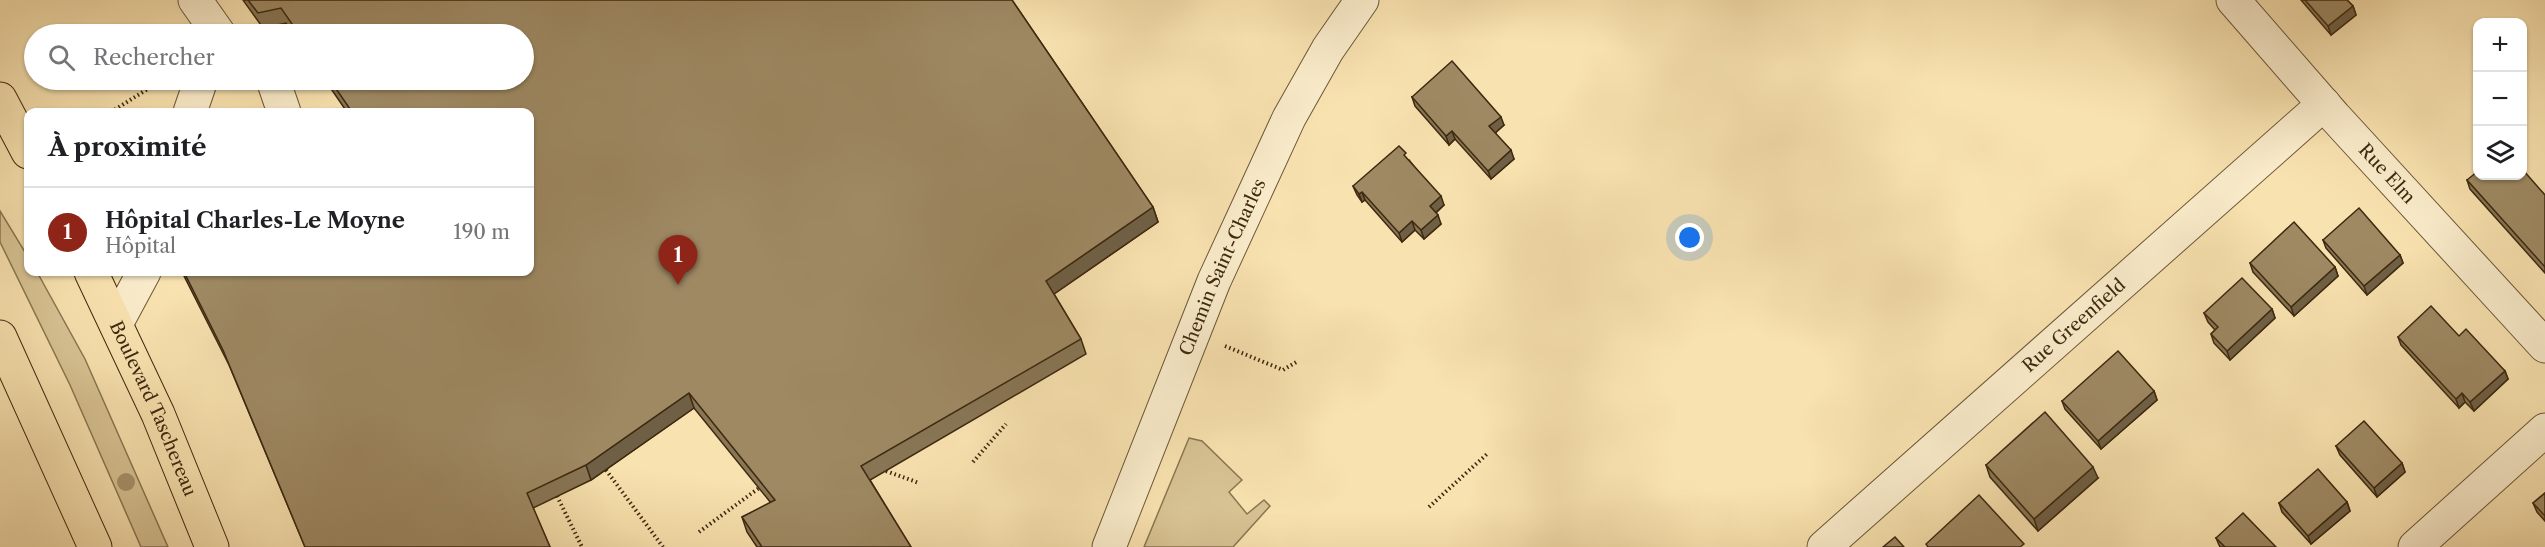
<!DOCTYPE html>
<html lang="fr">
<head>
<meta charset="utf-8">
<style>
	:root { --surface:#fff; --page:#f2f2f2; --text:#202124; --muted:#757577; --line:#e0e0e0; --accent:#8f2418 }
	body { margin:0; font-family:"Libre Caslon Text",serif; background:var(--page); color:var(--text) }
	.controls { position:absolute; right:18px; top:18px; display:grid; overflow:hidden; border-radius:12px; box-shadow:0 2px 4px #0004 }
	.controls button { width:54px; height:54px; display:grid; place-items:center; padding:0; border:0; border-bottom:2px solid var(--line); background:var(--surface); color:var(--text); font:30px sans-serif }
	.you { position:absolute; left:1690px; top:238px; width:21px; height:21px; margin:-15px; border:4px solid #fff; border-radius:50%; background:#1a73e8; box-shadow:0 0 0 9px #1a73e833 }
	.badge { display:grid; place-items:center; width:39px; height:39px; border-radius:50%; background:var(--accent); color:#fff; font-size:20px; font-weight:700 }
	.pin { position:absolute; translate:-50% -50px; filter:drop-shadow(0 2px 3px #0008) }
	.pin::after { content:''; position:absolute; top:32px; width:21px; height:18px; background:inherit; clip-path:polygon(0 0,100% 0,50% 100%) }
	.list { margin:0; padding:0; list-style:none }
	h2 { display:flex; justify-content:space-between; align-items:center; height:78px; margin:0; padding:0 24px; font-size:26px }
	h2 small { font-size:20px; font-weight:400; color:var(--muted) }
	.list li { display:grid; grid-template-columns:39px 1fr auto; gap:18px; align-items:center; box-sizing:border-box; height:90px; padding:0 24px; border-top:2px solid var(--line) }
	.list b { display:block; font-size:22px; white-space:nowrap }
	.list p { margin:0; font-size:20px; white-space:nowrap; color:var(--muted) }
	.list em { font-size:20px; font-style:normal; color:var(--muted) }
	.icon { flex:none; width:33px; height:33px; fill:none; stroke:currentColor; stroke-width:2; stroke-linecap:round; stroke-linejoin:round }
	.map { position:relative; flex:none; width:2545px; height:547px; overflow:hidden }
	.search { position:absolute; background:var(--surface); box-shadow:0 2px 4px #0004; left:24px; top:24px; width:510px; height:66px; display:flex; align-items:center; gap:15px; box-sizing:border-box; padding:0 21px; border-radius:33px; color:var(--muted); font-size:22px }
	.panel { position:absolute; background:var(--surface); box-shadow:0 2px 4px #0004; left:24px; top:108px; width:510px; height:168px; border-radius:12px }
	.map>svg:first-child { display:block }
	.green { fill:#d8c394; stroke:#8a7652; stroke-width:1.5 }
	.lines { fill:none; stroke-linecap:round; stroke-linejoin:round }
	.minor-casing { stroke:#6c5738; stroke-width:35 }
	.major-casing { stroke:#3d2910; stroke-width:35 }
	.path { stroke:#3d2910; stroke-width:4; stroke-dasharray:1.5 3; stroke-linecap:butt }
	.minor { stroke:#faeccb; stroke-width:33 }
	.major { stroke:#f8e2af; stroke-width:33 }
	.tree { fill:#a7926a }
	.wall { fill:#887655; stroke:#3d2910; stroke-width:1.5 }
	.shaded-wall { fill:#6f6045; stroke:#3d2910; stroke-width:1.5 }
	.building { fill:#9e8963; stroke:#3d2910; stroke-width:1.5 }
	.labels { text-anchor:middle; stroke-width:6; stroke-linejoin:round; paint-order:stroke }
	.street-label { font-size:18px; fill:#3d2910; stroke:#faeccb }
</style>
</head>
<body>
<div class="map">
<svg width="2545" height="547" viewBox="0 0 2545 547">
	<rect width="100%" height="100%" fill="#f8e2af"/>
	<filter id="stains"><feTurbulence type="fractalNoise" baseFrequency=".00333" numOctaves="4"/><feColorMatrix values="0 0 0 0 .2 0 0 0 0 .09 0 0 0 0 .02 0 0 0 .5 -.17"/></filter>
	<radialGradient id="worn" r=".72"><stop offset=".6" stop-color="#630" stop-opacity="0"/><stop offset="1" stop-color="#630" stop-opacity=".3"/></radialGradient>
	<g class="green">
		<polygon points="0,211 28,257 28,272 37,272 85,359 168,547 141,547 70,385 0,242"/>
		<polygon points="1189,438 1202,441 1242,480 1229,492 1247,514 1264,500 1270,506 1233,547 1144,547"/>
	</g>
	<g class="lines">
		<g class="minor-casing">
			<g id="minor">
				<polyline points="195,0 219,34"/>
				<path id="s1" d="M2233 0 2335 117 2545 346"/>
				<polyline points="273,80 284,112"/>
				<polyline points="190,112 201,80"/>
				<polyline points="116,324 144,272"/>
				<path id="s2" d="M1109 547 1214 281 1289 118 1328 49 1362 0"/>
				<path id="s3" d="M1824 547 2324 104"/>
				<polyline points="2415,547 2545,430"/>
			</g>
		</g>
		<g class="major-casing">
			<g id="major">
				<polyline points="0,99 28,152"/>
				<path id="s4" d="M91 272 158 414 212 547"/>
				<polyline points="0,337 95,547"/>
			</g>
		</g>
		<g class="path">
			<polyline points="263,28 275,34"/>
			<polyline points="140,80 146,90"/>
			<polyline points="111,112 162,80"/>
			<polyline points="1225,346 1283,370 1298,361"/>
			<polyline points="973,462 1006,424"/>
			<polyline points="606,470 663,547"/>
			<polyline points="886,471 919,483"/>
			<polyline points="557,496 582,547"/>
			<polyline points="1429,507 1487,454"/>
			<polyline points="699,532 759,488"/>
		</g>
		<use href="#minor" class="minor"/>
		<use href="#major" class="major"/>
	</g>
	<circle class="tree" cx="126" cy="482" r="9"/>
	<g class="wall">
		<polygon points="243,0 1012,0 1153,207 1158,222 1054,294 1081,339 1086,354 870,480 911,547 757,547 747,532 742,517 771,503 694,408 591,480 533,508 550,547 305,547 229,365 182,272 530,272 530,112 347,112 325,80 524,80 524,34 294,34 286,23 263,28"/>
		<polygon points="2301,0 2347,0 2353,6 2356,15 2331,35"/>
		<polygon points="1412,97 1504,125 1495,133 1514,159 1491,179 1455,139 1449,145 1415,106"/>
		<polygon points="1409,160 1444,205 1436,213 1441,224 1424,239 1415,230 1402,242 1365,200 1362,202 1357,195 1353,186"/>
		<polygon points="2467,180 2545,195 2545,273 2470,189"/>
		<polygon points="2323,240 2400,255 2403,263 2367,295 2326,248"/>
		<polygon points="2250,263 2335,267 2338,276 2294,316 2253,272"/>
		<polygon points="2272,309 2275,318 2230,360 2214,343 2211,334 2215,330 2208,322 2204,313"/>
		<polygon points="2459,336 2505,371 2508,379 2474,411 2465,402 2459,408 2401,345 2398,337"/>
		<polygon points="2154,391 2157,400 2101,449 2065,409 2062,401"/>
		<polygon points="2336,446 2402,463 2405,472 2377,497 2340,455"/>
		<polygon points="1986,465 2098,478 2038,531 1990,477"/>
		<polygon points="2545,493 2545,521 2537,512 2533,503"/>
		<polygon points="2347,502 2350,511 2311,544 2282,512 2279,503"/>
		<polygon points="2216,538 2276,547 2220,547"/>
	</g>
	<g class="shaded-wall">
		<polygon points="2353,6 2356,15 2331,35 2328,26"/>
		<polygon points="1501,117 1504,125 1493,135 1489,126"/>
		<polygon points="1452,131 1455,139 1449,145 1446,136"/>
		<polygon points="1511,150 1514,159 1491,179 1488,171"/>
		<polygon points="1362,192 1365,200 1362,202 1359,194"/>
		<polygon points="1441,196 1444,205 1433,215 1430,206"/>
		<polygon points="1153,207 1158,222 1051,296 1046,281"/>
		<polygon points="1438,215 1441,224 1424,239 1421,230"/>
		<polygon points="1412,221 1415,230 1402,242 1399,233"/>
		<polygon points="2400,255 2403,263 2367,295 2364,286"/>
		<polygon points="2335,267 2338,276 2294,316 2291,307"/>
		<polygon points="2272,309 2275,318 2230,360 2227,351"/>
		<polygon points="2505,371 2508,379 2474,411 2470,402"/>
		<polygon points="2154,391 2157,400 2101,449 2098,441"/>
		<polygon points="689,393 694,408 591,480 586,465"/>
		<polygon points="2462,393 2465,402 2459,408 2456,399"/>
		<polygon points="2402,463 2405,472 2377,497 2374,488"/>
		<polygon points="2093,467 2098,478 2038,531 2034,519"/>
		<polygon points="2347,502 2350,511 2311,544 2308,536"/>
	</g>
	<g class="building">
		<polygon points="248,0 1012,0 1153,207 1046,281 1081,339 861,466 911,547 762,547 742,517 775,500 689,393 586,465 527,493 550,547 305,547 223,350 184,272 530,272 530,112 352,112 330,80 524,80 524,34 299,34 281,8 258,13"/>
		<polygon points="2305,0 2347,0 2353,6 2328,26"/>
		<polygon points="1452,61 1501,117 1489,126 1511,150 1488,171 1452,131 1446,136 1412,97"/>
		<polygon points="1399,146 1406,153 1404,155 1441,196 1430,206 1438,215 1421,230 1412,221 1399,233 1362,192 1359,194 1353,186"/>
		<polygon points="2523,170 2545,195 2545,267 2467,180 2478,171 2478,176 2523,176"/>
		<polygon points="2359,208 2400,255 2364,286 2323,240"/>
		<polygon points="2294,222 2335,267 2291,307 2250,263"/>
		<polygon points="2242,278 2272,309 2227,351 2211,334 2218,327 2204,313"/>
		<polygon points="2431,306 2459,336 2466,329 2505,371 2470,402 2462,393 2456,399 2398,337"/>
		<polygon points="2118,351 2154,391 2098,441 2062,401"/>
		<polygon points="2045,412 2093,467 2034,519 1986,465"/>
		<polygon points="2364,421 2402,463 2374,488 2336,446"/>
		<polygon points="2318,469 2347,502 2308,536 2279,503"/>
		<polygon points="2545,493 2545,516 2533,503"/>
		<polygon points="1979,495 2024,544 2020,547 1928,547 1926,544"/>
		<polygon points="2243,513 2276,547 2225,547 2216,538"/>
		<polygon points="1895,537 1904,547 1883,547"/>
	</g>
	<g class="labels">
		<g class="street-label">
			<text dy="6" stroke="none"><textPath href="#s1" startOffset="232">Rue Elm</textPath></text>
			<text dy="6" stroke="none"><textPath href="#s2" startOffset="302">Chemin Saint-Charles</textPath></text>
			<text dy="6" stroke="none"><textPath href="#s3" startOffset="334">Rue Greenfield</textPath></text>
			<text dy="6" stroke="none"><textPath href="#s4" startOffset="150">Boulevard Taschereau</textPath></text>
		</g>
	</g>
	<rect width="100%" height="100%" filter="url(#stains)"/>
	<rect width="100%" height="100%" fill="url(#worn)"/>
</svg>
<div class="controls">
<button>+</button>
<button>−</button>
<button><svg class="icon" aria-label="layers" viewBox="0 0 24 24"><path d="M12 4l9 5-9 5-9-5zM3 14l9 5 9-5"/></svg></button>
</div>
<div class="you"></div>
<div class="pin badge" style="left:678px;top:285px">1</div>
<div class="search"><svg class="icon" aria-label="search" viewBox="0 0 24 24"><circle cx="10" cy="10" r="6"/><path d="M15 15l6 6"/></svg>Rechercher</div>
<section class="panel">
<h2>À proximité<small></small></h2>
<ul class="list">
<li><span class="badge">1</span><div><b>Hôpital Charles-Le Moyne</b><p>Hôpital</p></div><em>190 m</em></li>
</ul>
</section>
</div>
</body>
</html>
